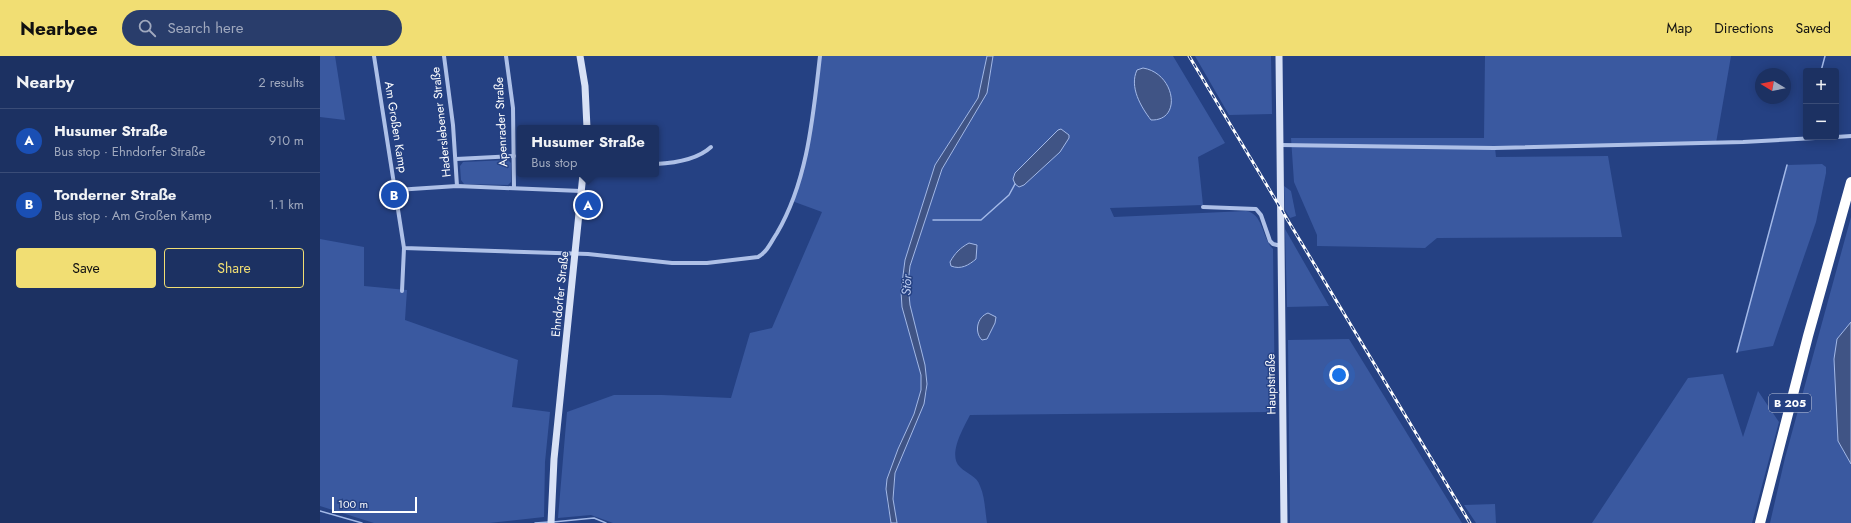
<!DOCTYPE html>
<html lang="en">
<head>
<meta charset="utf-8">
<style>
	:root { --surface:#1c3162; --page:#293d6b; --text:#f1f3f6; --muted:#a0a9be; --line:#3a4c77; --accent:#f1de73 }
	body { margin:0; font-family:Jost,sans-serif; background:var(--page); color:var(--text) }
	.controls { position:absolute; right:12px; top:12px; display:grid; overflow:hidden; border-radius:4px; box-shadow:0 2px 10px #0003 }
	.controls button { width:36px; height:36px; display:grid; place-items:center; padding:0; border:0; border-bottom:1px solid var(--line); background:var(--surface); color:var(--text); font:20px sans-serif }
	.compass { position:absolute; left:1435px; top:12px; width:36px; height:36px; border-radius:50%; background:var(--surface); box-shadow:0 2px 10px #0003; rotate:280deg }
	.scale { position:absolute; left:12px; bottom:10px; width:85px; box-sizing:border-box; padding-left:4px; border:2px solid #fff; border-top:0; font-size:11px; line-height:14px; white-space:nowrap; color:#fff; -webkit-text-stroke:3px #254183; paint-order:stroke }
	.you { position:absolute; left:1019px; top:319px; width:14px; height:14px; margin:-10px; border:3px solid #fff; border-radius:50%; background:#1a73e8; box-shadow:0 0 0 6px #1a73e833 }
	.badge { display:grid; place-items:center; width:26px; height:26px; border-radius:50%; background:var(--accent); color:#fff; font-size:13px; font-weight:700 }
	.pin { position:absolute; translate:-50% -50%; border:2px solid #fff; box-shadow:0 1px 4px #0006 }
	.popup { position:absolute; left:197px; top:69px; width:142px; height:52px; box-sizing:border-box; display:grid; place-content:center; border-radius:4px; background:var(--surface); filter:drop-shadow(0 1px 3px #0005); font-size:13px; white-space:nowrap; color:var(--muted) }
	.popup b { font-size:15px; color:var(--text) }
	.popup::after { content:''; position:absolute; left:50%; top:100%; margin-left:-8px; border:8px solid transparent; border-top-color:var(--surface) }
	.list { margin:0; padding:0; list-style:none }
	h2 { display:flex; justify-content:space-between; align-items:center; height:52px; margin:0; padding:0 16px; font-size:17px }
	h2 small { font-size:13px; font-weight:400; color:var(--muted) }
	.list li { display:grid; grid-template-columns:26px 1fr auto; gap:12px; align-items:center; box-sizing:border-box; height:64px; padding:0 16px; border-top:1px solid var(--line) }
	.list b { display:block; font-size:15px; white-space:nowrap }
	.list p { margin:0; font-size:13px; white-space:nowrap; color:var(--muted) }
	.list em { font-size:13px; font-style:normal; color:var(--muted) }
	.actions { display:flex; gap:8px; padding:12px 16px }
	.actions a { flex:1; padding:9px 0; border:1px solid var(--accent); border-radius:4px; text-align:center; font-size:14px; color:var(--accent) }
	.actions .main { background:var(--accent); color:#111 }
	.icon { flex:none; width:22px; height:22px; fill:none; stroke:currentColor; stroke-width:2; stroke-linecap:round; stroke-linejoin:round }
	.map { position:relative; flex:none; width:1531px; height:467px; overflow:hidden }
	header { display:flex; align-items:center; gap:24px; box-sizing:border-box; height:56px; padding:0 20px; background:var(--accent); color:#111 }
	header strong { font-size:19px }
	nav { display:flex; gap:22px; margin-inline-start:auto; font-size:14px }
	.search { width:280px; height:36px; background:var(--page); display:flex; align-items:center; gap:10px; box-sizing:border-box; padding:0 14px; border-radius:22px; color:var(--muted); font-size:15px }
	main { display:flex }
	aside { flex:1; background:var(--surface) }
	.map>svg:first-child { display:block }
	.green { fill:#3a59a0 }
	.water { fill:#405485; stroke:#a3b9e8 }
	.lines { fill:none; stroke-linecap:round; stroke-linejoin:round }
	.stream { stroke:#a3b9e8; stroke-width:1.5 }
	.street { stroke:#aec0e7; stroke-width:4 }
	.secondary { stroke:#d8e1f6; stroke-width:7 }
	.highway { stroke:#fff; stroke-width:10 }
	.rail-casing { stroke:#fff; stroke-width:3 }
	.rail { stroke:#254183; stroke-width:1.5; stroke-dasharray:4.5; stroke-linecap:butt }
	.labels { text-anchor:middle; stroke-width:3; stroke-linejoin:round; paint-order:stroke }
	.shield { fill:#254183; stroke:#bec6da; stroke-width:1 }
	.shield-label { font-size:11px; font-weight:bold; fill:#fff }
	.street-label { font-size:12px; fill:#fff; stroke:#254183 }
	.water-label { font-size:13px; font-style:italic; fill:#bacaef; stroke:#254183 }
</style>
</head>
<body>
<header>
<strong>Nearbee</strong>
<div class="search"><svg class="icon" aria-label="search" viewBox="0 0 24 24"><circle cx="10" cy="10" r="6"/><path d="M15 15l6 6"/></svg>Search here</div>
<nav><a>Map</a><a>Directions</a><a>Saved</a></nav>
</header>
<main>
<aside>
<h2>Nearby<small>2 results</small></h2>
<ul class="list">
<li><span class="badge" style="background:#1a4fb4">A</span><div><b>Husumer Straße</b><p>Bus stop · Ehndorfer Straße</p></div><em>910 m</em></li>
<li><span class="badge" style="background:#1a4fb4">B</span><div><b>Tonderner Straße</b><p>Bus stop · Am Großen Kamp</p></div><em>1.1 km</em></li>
</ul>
<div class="actions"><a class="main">Save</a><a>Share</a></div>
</aside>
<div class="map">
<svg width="1531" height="467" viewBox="0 0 1531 467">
	<rect width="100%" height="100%" fill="#254183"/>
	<g class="green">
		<polygon points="0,0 15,0 25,64 0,61"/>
		<polygon points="500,0 667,0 658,42 615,109 585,204 581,235 582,251 601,319 601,334 594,358 578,393 567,445 571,467 293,467 271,459 238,462 247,356 294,339 342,339 411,342 430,277 452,272 502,156 472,145 491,74"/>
		<path d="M673 0H853L905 87 878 101 883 149 790 152 794 161 926 155C943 157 942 182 953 193L955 356 650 359C644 371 627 399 640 411 647 418 657 420 660 430 665 441 665 455 667 467H577L573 443 575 417 607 335 605 309 590 249 588 228 590 210 622 113 667 37Z"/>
		<polygon points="875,0 951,0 952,58 909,59"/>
		<polygon points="1165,0 1411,0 1396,87 1175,92 1176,101 1288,100 1302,181 1117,182 1105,192 997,190 997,179 974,126 971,82 1164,82"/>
		<polygon points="188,104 191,107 191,126 188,129 144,128 141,124 140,110 143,106"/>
		<polygon points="1502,108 1506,111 1506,117 1496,166 1453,290 1417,296 1467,109"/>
		<polygon points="964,130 971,135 976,160 970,162 965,154"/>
		<polygon points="1531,161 1531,266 1517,283 1518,385 1531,408 1531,467 1450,467 1465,402"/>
		<polygon points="965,173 1009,250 967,251"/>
		<polygon points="0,183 44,191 44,230 87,234 85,264 198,304 192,351 230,356 225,406 224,461 169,467 54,467 0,450"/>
		<polygon points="1029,283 1142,467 970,467 968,284"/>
		<polygon points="1403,318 1423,381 1438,335 1459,366 1432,467 1272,467 1368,322"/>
		<polygon points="1175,448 1176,467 1156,467 1144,449"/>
	</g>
	<g class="water">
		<polygon points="667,0 673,0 667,37 622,113 590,210 588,228 590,249 605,309 607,328 604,348 575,417 573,443 577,467 571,467 566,433 567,423 578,393 594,358 601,334 601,319 582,251 581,235 585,204 615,109 658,42"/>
		<path d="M823 12C855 17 863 65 831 64 821 51 809 31 817 14Z"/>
		<polygon points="741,73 749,79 749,82 740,96 704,129 699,131 695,128 693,123 695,117 738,74"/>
		<path d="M649 187 657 189 656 203C649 209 641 214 631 210L630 206C635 197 640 192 649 187Z"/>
		<path d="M668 257 676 261 675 267 667 283 662 284C654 276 657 261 668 257Z"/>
		<polygon points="1531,266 1531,408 1518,385 1514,303 1517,283"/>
	</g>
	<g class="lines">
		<g class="stream">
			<polyline points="1501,15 1505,0"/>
			<polyline points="1485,58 1486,56"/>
			<polyline points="613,164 661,164 689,139 695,128"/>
			<polyline points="1417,296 1467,109"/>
			<polyline points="0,455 42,467"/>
			<polyline points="233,466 274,462 286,467"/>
			<polyline points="215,467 229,466"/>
		</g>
		<g class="street">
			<path d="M54 0 84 192 268 198 352 207H387L438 201C448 195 451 186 457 177 488 124 493 60 500 0"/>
			<polyline points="124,0 133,69 137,130"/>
			<polyline points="186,0 193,52 194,132"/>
			<polyline points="1516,81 1531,80"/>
			<polyline points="960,89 1174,92 1423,86 1514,81"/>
			<polyline points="136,103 194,100"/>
			<path d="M336 108C355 107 377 104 391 91"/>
			<polyline points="76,134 137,130 261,135"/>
			<polyline points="883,151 936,153 941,159 950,185 953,188 961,190"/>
			<polyline points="82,235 84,192"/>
		</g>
		<g class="secondary">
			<polyline points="260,0 265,30 267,72"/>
			<polyline points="959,0 964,467"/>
			<polyline points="231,467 234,403 263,118"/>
		</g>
		<polyline class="highway" points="1440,467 1488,280 1531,126"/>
		<g class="rail-casing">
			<polyline id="rail" points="869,0 1150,467"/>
		</g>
		<use href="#rail" class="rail"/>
	</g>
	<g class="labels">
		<rect class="shield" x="1449" y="338" width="42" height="18" rx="3"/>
		<g class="shield-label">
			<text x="1470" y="351">B 205</text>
		</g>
		<g class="street-label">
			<text transform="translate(121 66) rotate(-96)" y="4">Haderslebener Straße</text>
			<text transform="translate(181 66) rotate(-93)" y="4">Apenrader Straße</text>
			<text transform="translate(76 71) rotate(81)" y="4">Am Großen Kamp</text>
			<text transform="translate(240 238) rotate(-84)" y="4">Ehndorfer Straße</text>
			<text transform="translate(951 328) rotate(-91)" y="4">Hauptstraße</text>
		</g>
		<g class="water-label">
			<text transform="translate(586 229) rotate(-87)" y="5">Stör</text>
		</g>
	</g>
</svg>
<div class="controls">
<button>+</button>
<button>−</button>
</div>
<svg class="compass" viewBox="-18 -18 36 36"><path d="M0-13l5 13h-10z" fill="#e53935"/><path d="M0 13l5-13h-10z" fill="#a0a9be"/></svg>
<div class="scale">100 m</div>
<div class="you"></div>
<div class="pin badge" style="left:268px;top:149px;background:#1a4fb4">A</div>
<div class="popup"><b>Husumer Straße</b>Bus stop</div>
<div class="pin badge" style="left:74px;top:139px;background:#1a4fb4">B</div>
</div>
</main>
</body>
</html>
